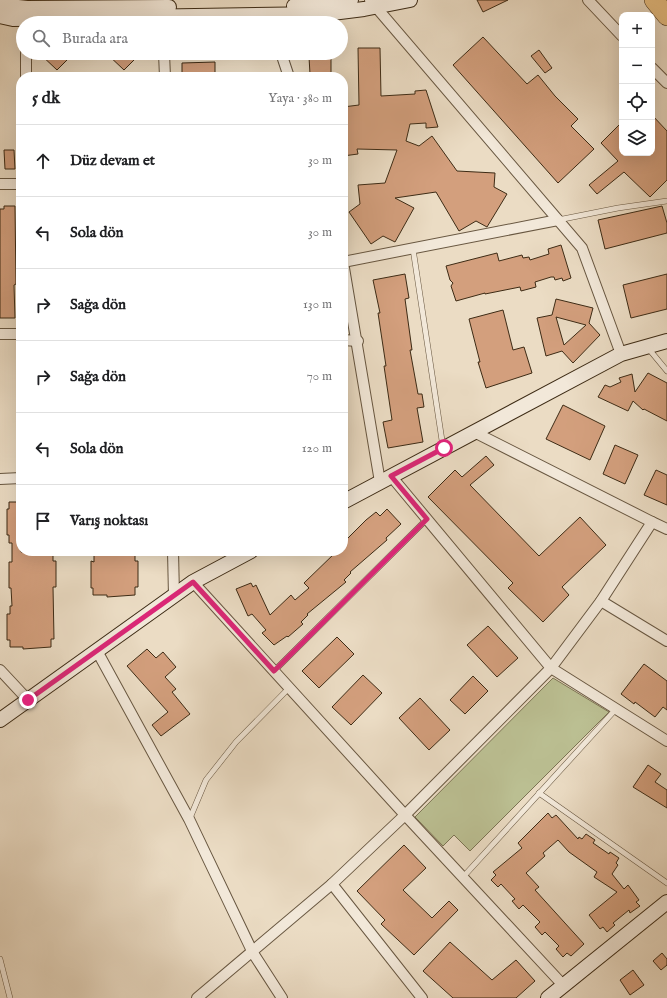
<!DOCTYPE html>
<html lang="tr">
<head>
<meta charset="utf-8">
<style>
	:root { --surface:#fff; --page:#f2f2f2; --text:#202124; --muted:#757577; --line:#e0e0e0 }
	body { margin:0; font-family:"IM FELL English",serif; background:var(--page); color:var(--text) }
	.controls { position:absolute; right:12px; top:12px; display:grid; overflow:hidden; border-radius:8px; box-shadow:0 4px 16px #0002 }
	.controls button { width:36px; height:36px; display:grid; place-items:center; padding:0; border:0; border-bottom:1px solid var(--line); background:var(--surface); color:var(--text); font:20px sans-serif }
	.stop { position:absolute; width:12px; height:12px; margin:-9px; border:3px solid #db2777; border-radius:50%; background:#fff }
	.stop.end { background:#db2777; border-color:#fff; box-shadow:0 1px 4px #0008 }
	.list { margin:0; padding:0; list-style:none }
	h2 { display:flex; justify-content:space-between; align-items:center; height:52px; margin:0; padding:0 16px; font-size:17px }
	h2 small { font-size:13px; font-weight:400; color:var(--muted) }
	.list li { display:grid; grid-template-columns:26px 1fr auto; gap:12px; align-items:center; box-sizing:border-box; height:72px; padding:0 16px; border-top:1px solid var(--line) }
	.list b { display:block; font-size:15px; white-space:nowrap }
	.list em { font-size:13px; font-style:normal; color:var(--muted) }
	.icon { flex:none; width:22px; height:22px; fill:none; stroke:currentColor; stroke-width:2; stroke-linecap:round; stroke-linejoin:round }
	.map { position:relative; flex:none; width:667px; height:998px; overflow:hidden }
	.search { position:absolute; background:var(--surface); box-shadow:0 4px 16px #0002; left:16px; top:16px; width:332px; height:44px; display:flex; align-items:center; gap:10px; box-sizing:border-box; padding:0 14px; border-radius:22px; color:var(--muted); font-size:15px }
	.panel { position:absolute; background:var(--surface); box-shadow:0 4px 16px #0002; left:16px; top:72px; width:332px; height:484px; border-radius:16px }
	.map>svg:first-child { display:block }
	.green { fill:#bbbf92; stroke:#7c7554 }
	.building { fill:#d39f7d; stroke:#3d2b15; fill-rule:evenodd }
	.lines { fill:none; stroke-linecap:round; stroke-linejoin:round }
	.lane-casing { stroke:#685741; stroke-width:6 }
	.street-casing { stroke:#685741; stroke-width:12 }
	.secondary-casing { stroke:#3d2b15; stroke-width:16 }
	.highway-casing { stroke:#3d2b15; stroke-width:20 }
	.lane { stroke:#f2e8d9; stroke-width:5 }
	.street { stroke:#f2e8d9; stroke-width:10 }
	.secondary { stroke:#f2e8d9; stroke-width:14 }
	.highway { stroke:#e6be82; stroke-width:19 }
	.route { stroke:#db2777; stroke-width:5 }
</style>
</head>
<body>
<div class="map">
<svg width="667" height="998" viewBox="0 0 667 998">
	<rect width="100%" height="100%" fill="#ebdcc4"/>
	<filter id="stains"><feTurbulence type="fractalNoise" baseFrequency=".005" numOctaves="4"/><feColorMatrix values="0 0 0 0 .2 0 0 0 0 .09 0 0 0 0 .02 0 0 0 .5 -.17"/></filter>
	<radialGradient id="worn" r=".72"><stop offset=".6" stop-color="#630" stop-opacity="0"/><stop offset="1" stop-color="#630" stop-opacity=".3"/></radialGradient>
	<polygon class="green" points="553,678 609,712 470,851 454,835 443,846 415,817"/>
	<g class="building">
		<polygon points="477,0 508,0 483,12"/>
		<polygon points="483,37 527,84 538,75 555,96 578,119 571,126 594,149 558,183 453,65"/>
		<polygon points="358,48 380,48 381,96 415,94 415,91 426,90 438,127 426,128 426,123 410,124 406,141 419,146 432,136 457,171 495,173 494,187 507,194 487,227 476,221 459,231 436,192 395,198 414,208 395,242 383,236 371,244 349,212 360,204 358,185 385,183 397,150 357,149 358,154 343,156 343,107 359,105"/>
		<polygon points="539,50 552,68 545,73 531,56"/>
		<polygon points="39,53 74,53 57,70"/>
		<polygon points="106,53 141,53 124,70"/>
		<polygon points="309,57 331,57 331,73 310,74"/>
		<polygon points="215,62 215,77 182,77 182,63"/>
		<polygon points="652,115 667,131 667,180 650,197 624,172 597,194 589,185 618,161 601,143 622,122 622,153 652,153"/>
		<polygon points="4,150 14,150 15,169 5,169"/>
		<polygon points="4,206 15,206 16,284 14,285 15,318 0,318 0,209 4,209"/>
		<polygon points="662,206 667,223 667,233 605,249 598,220"/>
		<polygon points="561,245 571,278 563,281 562,278 555,280 554,277 551,277 535,282 536,287 521,291 520,287 485,294 485,293 456,301 451,286 453,283 450,280 446,266 497,253 499,261 522,255 523,258 529,257 530,260 549,254 548,249"/>
		<polygon points="405,274 409,298 405,299 412,350 410,350 418,394 422,394 424,407 417,408 423,442 388,448 383,422 392,420 384,366 386,366 378,313 380,313 373,280"/>
		<polygon points="667,274 667,309 631,318 623,285"/>
		<path d="M556 299 593 308 589 323 600 335 573 363 562 351 546 356 537 318 552 315ZM556 317 586 325 564 345Z"/>
		<polygon points="503,310 513,350 524,347 532,373 486,388 478,362 480,362 469,319"/>
		<polygon points="648,373 667,383 667,421 644,409 643,410 633,401 628,411 598,397 605,385 610,387 621,382 619,378 632,374 635,392"/>
		<polygon points="563,405 605,426 590,460 546,439"/>
		<polygon points="615,445 638,455 625,484 603,474"/>
		<polygon points="486,456 494,465 470,485 539,556 580,517 606,545 562,587 569,595 543,622 508,588 513,583 428,497 455,470 462,477"/>
		<polygon points="656,470 667,475 667,505 644,495"/>
		<polygon points="9,502 21,502 21,552 38,552 38,554 53,554 53,561 56,561 56,587 53,587 54,639 51,639 51,647 23,649 23,647 10,647 10,640 7,640 7,614 10,614 10,606 12,606 11,588 9,588 9,562 12,562 12,543 9,543 9,535 7,535 7,509 9,509"/>
		<polygon points="387,509 401,524 386,538 387,540 350,572 351,573 344,580 346,582 307,614 308,615 301,622 303,624 288,637 287,636 274,645 262,633 266,630 252,614 248,616 236,589 251,583 253,587 256,585 270,615 291,595 295,600 309,588 304,583 337,551 343,551 343,546 347,543 345,541 366,520 376,512 380,516"/>
		<polygon points="108,551 120,551 120,554 135,554 135,561 138,561 138,587 135,587 135,595 107,597 107,595 93,595 93,588 91,588 91,561 94,562 94,554 109,554"/>
		<polygon points="488,626 518,658 497,677 467,645"/>
		<polygon points="337,637 354,654 319,688 302,671"/>
		<polygon points="147,649 156,658 163,652 176,667 165,677 176,689 172,692 190,714 161,736 152,725 168,712 127,666"/>
		<polygon points="644,664 667,681 667,710 663,707 655,717 635,702 634,704 621,694"/>
		<polygon points="363,675 382,693 351,725 332,707"/>
		<polygon points="473,676 488,691 465,714 450,700"/>
		<polygon points="420,698 450,730 429,750 399,718"/>
		<polygon points="648,765 661,774 655,782 667,790 667,808 633,787"/>
		<polygon points="548,813 552,818 556,815 578,839 579,837 582,839 586,834 595,840 593,843 609,854 610,852 619,858 616,863 618,865 612,874 624,889 628,885 639,900 636,902 640,906 630,913 629,910 613,923 615,925 607,932 603,927 600,929 589,915 617,892 594,877 597,872 569,852 558,840 543,853 545,856 526,873 539,887 535,890 584,944 571,956 567,953 563,957 556,949 559,946 545,932 542,935 535,927 540,922 523,905 519,909 512,901 515,899 501,884 498,887 491,880 496,875 493,872 522,848 518,843"/>
		<polygon points="404,845 426,868 403,890 432,918 449,901 458,910 414,955 381,924 385,920 357,891"/>
		<polygon points="450,942 492,980 516,960 535,981 516,998 453,998 423,971"/>
		<polygon points="662,953 667,959 667,965 661,970 653,961"/>
		<polygon points="633,970 644,985 630,995 620,980"/>
	</g>
	<g class="lines">
		<g class="lane-casing">
			<g id="lane">
				<polyline points="558,220 618,208 667,201"/>
				<polyline points="413,249 443,447"/>
				<polyline points="648,348 667,371"/>
				<polyline points="274,671 427,519"/>
				<polyline points="539,793 667,883"/>
				<polyline points="190,818 206,780 236,742 289,688"/>
				<polyline points="464,876 616,709"/>
				<polyline points="0,959 10,998"/>
			</g>
		</g>
		<g class="street-casing">
			<g id="street">
				<polyline points="370,0 582,248 621,354"/>
				<polyline points="588,0 622,36"/>
				<polyline points="164,53 165,77"/>
				<polyline points="281,53 289,77"/>
				<polyline points="652,68 667,83"/>
				<polyline points="26,77 26,53"/>
				<polyline points="0,184 21,184"/>
				<polyline points="343,262 380,482"/>
				<polyline points="343,262 558,220"/>
				<polyline points="0,334 21,334"/>
				<polyline points="343,340 358,341"/>
				<polyline points="474,432 652,522"/>
				<polyline points="391,476 551,668 667,741"/>
				<polyline points="0,479 21,478"/>
				<polyline points="173,551 174,596"/>
				<polyline points="193,582 405,815 563,985"/>
				<polyline points="601,601 667,641"/>
				<polyline points="97,651 189,819 253,953 282,998"/>
				<polyline points="0,670 28,700"/>
				<polyline points="332,884 422,998"/>
				<polyline points="197,998 332,884 405,815 551,668 601,601 652,522 667,529"/>
			</g>
		</g>
		<g class="secondary-casing">
			<g id="secondary">
				<polyline points="0,5 27,8 169,7"/>
				<polyline points="294,6 351,0"/>
				<polyline points="0,16 13,19 324,14 364,9 410,0"/>
				<polyline points="343,502 621,354 667,341"/>
				<polyline points="0,720 193,582 251,551"/>
				<polyline points="548,998 667,902"/>
			</g>
		</g>
		<g class="highway-casing">
			<polyline id="highway" points="654,0 667,16"/>
		</g>
		<use href="#lane" class="lane"/>
		<use href="#street" class="street"/>
		<use href="#secondary" class="secondary"/>
		<use href="#highway" class="highway"/>
	</g>
	<g class="lines">
		<polyline class="route" points="28,700 193,582 274,671 427,519 391,476 444,448"/>
	</g>
	<rect width="100%" height="100%" filter="url(#stains)"/>
	<rect width="100%" height="100%" fill="url(#worn)"/>
</svg>
<div class="controls">
<button>+</button>
<button>−</button>
<button><svg class="icon" aria-label="locate" viewBox="0 0 24 24"><circle cx="12" cy="12" r="6"/><path d="M12 2v4M12 18v4M2 12h4M18 12h4"/></svg></button>
<button><svg class="icon" aria-label="layers" viewBox="0 0 24 24"><path d="M12 4l9 5-9 5-9-5zM3 14l9 5 9-5"/></svg></button>
</div>
<div class="stop" style="left:444px;top:448px"></div>
<div class="stop end" style="left:28px;top:700px"></div>
<div class="search"><svg class="icon" aria-label="search" viewBox="0 0 24 24"><circle cx="10" cy="10" r="6"/><path d="M15 15l6 6"/></svg>Burada ara</div>
<section class="panel">
<h2>5 dk<small>Yaya · 380 m</small></h2>
<ul class="list">
<li><svg class="icon" aria-label="ahead" viewBox="0 0 24 24"><path d="M12 20V5M6 11l6-6 6 6"/></svg><div><b>Düz devam et</b></div><em>30 m</em></li>
<li><svg class="icon" aria-label="left" viewBox="0 0 24 24"><path d="M17 20v-9H6M10 6l-5 5 5 5"/></svg><div><b>Sola dön</b></div><em>30 m</em></li>
<li><svg class="icon" aria-label="right" viewBox="0 0 24 24"><path d="M7 20v-9h11M14 6l5 5-5 5"/></svg><div><b>Sağa dön</b></div><em>130 m</em></li>
<li><svg class="icon" aria-label="right" viewBox="0 0 24 24"><path d="M7 20v-9h11M14 6l5 5-5 5"/></svg><div><b>Sağa dön</b></div><em>70 m</em></li>
<li><svg class="icon" aria-label="left" viewBox="0 0 24 24"><path d="M17 20v-9H6M10 6l-5 5 5 5"/></svg><div><b>Sola dön</b></div><em>120 m</em></li>
<li><svg class="icon" aria-label="arrive" viewBox="0 0 24 24"><path d="M6 21V4h12l-3 4 3 4H6"/></svg><div><b>Varış noktası</b></div></li>
</ul>
</section>
</div>
</body>
</html>
